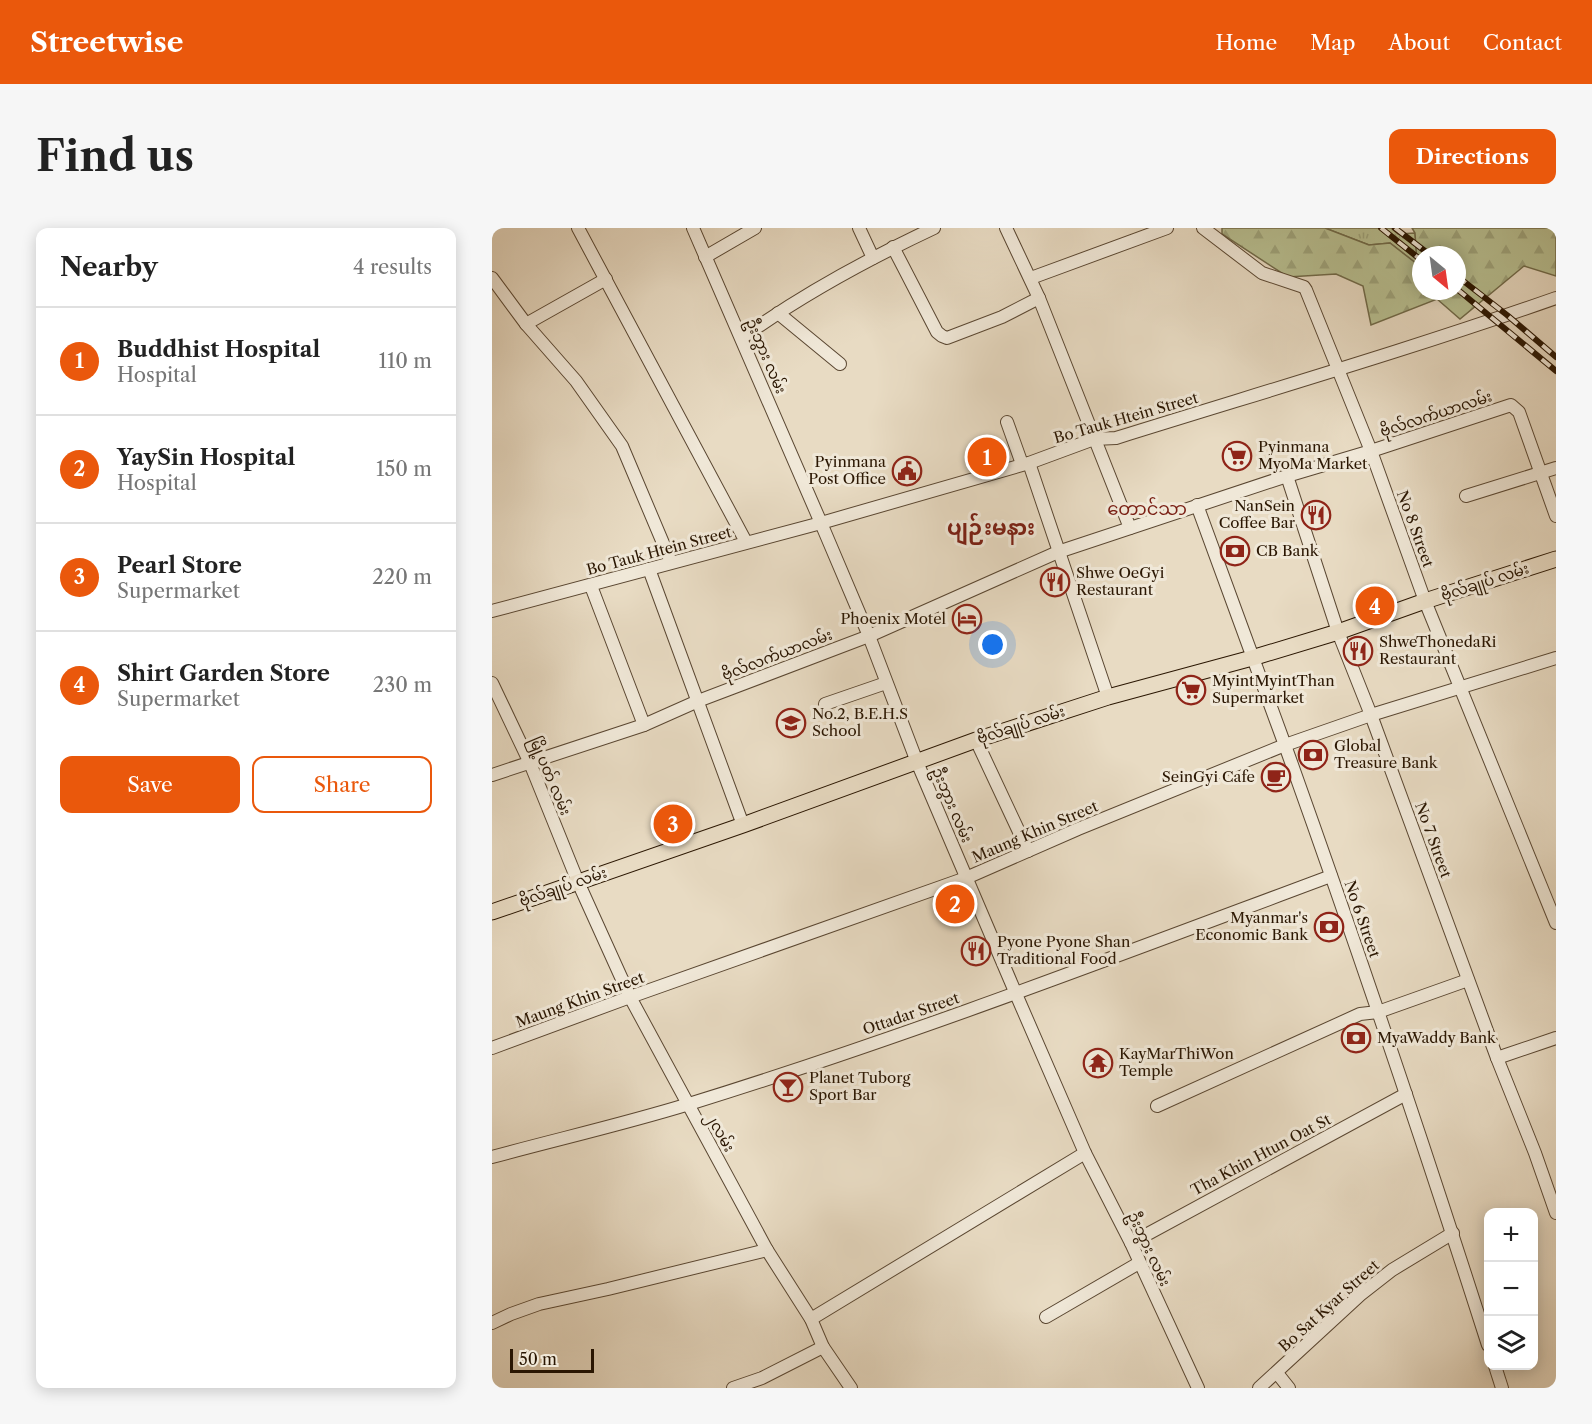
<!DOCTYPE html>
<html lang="en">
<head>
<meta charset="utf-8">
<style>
	:root { --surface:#fff; --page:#f6f6f6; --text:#222; --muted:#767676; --line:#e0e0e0; --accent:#ea580c }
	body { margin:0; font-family:"Libre Caslon Text","Noto Sans Myanmar",serif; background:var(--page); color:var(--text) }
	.controls { position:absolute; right:18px; bottom:18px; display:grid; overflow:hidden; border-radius:12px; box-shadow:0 3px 15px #0003 }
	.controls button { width:54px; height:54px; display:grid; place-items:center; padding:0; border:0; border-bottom:2px solid var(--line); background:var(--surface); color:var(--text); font:30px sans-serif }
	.compass { position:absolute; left:920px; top:18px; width:54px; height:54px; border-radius:50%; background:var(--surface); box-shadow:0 3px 15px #0003; rotate:151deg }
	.scale { position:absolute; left:18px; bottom:15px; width:84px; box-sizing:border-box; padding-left:6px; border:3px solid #2a1602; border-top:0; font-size:16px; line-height:21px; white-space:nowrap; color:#2a1602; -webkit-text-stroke:4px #f0e8d8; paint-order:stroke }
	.you { position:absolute; left:501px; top:417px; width:21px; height:21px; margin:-15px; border:4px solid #fff; border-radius:50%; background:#1a73e8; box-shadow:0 0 0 9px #1a73e833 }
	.badge { display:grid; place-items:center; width:39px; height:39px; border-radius:50%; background:var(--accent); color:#fff; font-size:20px; font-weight:700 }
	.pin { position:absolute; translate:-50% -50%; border:3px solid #fff; box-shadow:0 2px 6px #0006 }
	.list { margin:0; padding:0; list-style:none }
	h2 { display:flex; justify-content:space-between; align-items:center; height:78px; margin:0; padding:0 24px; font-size:26px }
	h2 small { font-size:20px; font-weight:400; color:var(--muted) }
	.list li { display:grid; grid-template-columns:39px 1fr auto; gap:18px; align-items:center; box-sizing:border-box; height:108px; padding:0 24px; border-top:2px solid var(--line) }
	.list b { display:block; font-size:22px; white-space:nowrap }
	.list p { margin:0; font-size:20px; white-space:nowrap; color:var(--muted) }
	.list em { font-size:20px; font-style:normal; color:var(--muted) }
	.actions { display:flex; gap:12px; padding:18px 24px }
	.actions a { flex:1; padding:14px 0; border:2px solid var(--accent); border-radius:12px; text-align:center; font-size:21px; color:var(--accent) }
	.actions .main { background:var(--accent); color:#fff }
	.icon { flex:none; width:33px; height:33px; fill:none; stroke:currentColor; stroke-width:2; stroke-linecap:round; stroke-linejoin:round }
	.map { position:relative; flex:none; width:1064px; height:1160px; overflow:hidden; border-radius:12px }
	header { display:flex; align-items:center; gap:36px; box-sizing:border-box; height:84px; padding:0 30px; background:var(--accent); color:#fff }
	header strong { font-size:28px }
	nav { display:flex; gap:33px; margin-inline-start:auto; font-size:21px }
	.intro { display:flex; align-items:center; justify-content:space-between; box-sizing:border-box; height:144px; padding:0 36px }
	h1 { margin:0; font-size:42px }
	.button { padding:15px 27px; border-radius:12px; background:var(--accent); color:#fff; font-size:21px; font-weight:700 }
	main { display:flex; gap:36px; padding:0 36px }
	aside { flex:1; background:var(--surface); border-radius:12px; box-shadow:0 3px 15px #0003 }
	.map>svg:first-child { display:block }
	.grass { fill:url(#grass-tufts); stroke:#716b4a; stroke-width:1.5 }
	.forest { fill:url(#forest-firs); stroke:#716b4a; stroke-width:1.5; fill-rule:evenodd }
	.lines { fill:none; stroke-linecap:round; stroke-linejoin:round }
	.minor-casing { stroke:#5a4732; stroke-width:14 }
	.major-casing { stroke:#2a1602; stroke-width:17 }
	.minor { stroke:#f0e8d8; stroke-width:12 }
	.major { stroke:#e8dbc3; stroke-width:15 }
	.rail-casing { stroke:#2a1602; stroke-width:6 }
	.rail { stroke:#f0e8d8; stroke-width:4; stroke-dasharray:11; stroke-linecap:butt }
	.labels { text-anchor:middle; stroke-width:6; stroke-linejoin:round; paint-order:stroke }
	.street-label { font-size:15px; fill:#2a1602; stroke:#f0e8d8 }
	.poi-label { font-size:15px; fill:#2a1602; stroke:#f0e8d8; text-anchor:start }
	.quarter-label { font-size:18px; fill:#7a1f14; stroke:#f0e8d8 }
	.district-label { font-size:21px; font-weight:bold; fill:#7a1f14; stroke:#f0e8d8 }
</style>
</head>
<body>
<header>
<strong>Streetwise</strong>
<nav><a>Home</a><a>Map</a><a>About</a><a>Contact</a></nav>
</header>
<div class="intro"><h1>Find us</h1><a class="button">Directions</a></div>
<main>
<aside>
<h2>Nearby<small>4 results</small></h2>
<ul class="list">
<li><span class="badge">1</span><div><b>Buddhist Hospital</b><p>Hospital</p></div><em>110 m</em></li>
<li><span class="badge">2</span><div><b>YaySin Hospital</b><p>Hospital</p></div><em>150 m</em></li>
<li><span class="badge">3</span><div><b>Pearl Store</b><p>Supermarket</p></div><em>220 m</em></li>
<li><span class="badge">4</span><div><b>Shirt Garden Store</b><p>Supermarket</p></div><em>230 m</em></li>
</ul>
<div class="actions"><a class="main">Save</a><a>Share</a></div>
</aside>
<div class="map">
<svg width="1064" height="1160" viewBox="0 0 1064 1160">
	<defs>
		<pattern id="grass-tufts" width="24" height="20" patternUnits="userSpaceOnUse" patternTransform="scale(1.5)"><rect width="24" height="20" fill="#b8c092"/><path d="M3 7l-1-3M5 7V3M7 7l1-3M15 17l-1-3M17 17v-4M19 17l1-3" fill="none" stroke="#9ea47c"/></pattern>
		<pattern id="forest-firs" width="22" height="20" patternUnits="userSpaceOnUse" patternTransform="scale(1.5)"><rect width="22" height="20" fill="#b8c092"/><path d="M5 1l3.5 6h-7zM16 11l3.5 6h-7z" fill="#9ea47c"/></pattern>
	</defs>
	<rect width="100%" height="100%" fill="#e8dbc3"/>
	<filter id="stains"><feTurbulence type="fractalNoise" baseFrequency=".00333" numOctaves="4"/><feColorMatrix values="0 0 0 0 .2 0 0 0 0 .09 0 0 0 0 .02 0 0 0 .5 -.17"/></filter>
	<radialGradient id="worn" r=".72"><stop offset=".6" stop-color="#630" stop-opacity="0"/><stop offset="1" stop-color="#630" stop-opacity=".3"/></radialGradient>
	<polygon class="grass" points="833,0 899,0 906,6 923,5 926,37 898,15 877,17"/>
	<path class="forest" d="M730 0H833L877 17 898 15 925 36 923 5 920 0H1064V48L1032 38 968 91 945 71 879 97 871 58 844 46 796 49 730 6ZM929 27H965V63H929Z"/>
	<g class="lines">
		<g class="minor-casing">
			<g id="minor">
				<polyline points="86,0 254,314"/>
				<polyline points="201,0 329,295 377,408 425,534 524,766 593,925 639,1015 706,1160"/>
				<polyline points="367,0 381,30"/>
				<polyline points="514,0 547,70 638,300"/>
				<polyline points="711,0 770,45 812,59 814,62 879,223 933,373 1064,695"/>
				<polyline points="401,19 445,104 450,108 455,110 510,89 547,70"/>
				<polyline points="213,29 263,0"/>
				<polyline points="0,50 34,96 84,153 130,218 179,334"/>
				<polyline points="539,50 675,0"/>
				<polyline points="286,85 348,136"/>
				<polyline points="34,96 114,51"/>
				<path d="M250 110C308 68 376 31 442 0"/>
				<polyline points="515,194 530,236"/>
				<polyline points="537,235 616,469"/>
				<polyline points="795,248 846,404 879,487 1005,830 1043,925 1064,985"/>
				<polyline points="974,268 1064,240"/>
				<path d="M705 277C734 358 765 439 794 520 865 718 932 917 996 1117"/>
				<polyline points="157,341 251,597"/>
				<polyline points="99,358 152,497"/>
				<path d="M0 383 329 295 537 235 602 211 624 210C771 164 919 121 1064 70"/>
				<polyline points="0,455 38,535 86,654 138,769 275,1022 319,1091 331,1119 359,1160"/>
				<polyline points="333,476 394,455"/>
				<polyline points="484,512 536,623"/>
				<polyline points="0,547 152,497 206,473 377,408 566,324 795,248 879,223 1019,177 1027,184 1064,288"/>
				<polyline points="0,820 138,769 474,650 586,601 793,517 879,487 1064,430"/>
				<polyline points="1005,830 1064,810"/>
				<polyline points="665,878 868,786 886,784 976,752"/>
				<path d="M0 929C66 911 132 896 197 876 414 809 627 727 839 648"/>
				<polyline points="639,1015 914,866"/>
				<polyline points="554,1089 647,1035"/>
				<polyline points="319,1091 593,925"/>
				<polyline points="0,1095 19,1086 47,1076 116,1061 275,1022"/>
				<polyline points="1003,1138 1010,1160"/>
				<polyline points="785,1145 797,1160"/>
				<polyline points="241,1160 270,1150 331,1119"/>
				<polyline points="767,1160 868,1067 900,1042 961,1005"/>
			</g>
		</g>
		<g class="major-casing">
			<polyline id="major" points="0,684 251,597 484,512 616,469 760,430 846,404 933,373 1064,331"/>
		</g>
		<use href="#minor" class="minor"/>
		<use href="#major" class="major"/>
		<g class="rail-casing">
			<g id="rail">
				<polyline points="889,0 929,32"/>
				<polyline points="903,0 938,27"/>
				<polyline points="965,48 1015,87 1064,129"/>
				<polyline points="965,61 1064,143"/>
			</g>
		</g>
		<use href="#rail" class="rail"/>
	</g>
	<defs>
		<g id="supermarket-ring" transform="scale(1.5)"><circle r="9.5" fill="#f0e8d8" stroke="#8f2418" stroke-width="1.5"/><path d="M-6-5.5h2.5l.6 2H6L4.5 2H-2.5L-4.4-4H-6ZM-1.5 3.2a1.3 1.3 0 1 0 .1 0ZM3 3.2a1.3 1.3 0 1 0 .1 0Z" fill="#8f2418"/></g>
		<g id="civic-ring" transform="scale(1.5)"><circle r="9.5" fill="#f0e8d8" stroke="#8f2418" stroke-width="1.5"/><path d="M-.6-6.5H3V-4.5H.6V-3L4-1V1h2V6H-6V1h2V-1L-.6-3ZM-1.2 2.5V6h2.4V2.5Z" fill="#8f2418"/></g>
		<g id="restaurant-ring" transform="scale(1.5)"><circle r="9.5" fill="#f0e8d8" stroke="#8f2418" stroke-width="1.5"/><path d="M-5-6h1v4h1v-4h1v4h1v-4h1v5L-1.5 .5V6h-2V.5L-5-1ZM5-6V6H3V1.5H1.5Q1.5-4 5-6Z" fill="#8f2418"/></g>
		<g id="bank-ring" transform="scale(1.5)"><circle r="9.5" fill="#f0e8d8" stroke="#8f2418" stroke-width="1.5"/><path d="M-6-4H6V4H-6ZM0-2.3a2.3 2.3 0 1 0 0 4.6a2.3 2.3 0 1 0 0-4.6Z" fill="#8f2418"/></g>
		<g id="hotel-ring" transform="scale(1.5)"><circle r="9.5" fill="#f0e8d8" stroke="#8f2418" stroke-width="1.5"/><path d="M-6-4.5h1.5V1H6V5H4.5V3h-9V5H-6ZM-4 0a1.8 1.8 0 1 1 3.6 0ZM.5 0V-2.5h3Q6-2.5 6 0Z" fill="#8f2418"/></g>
		<g id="school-ring" transform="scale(1.5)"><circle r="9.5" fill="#f0e8d8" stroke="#8f2418" stroke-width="1.5"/><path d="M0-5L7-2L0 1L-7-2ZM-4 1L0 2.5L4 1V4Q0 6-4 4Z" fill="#8f2418"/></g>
		<g id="cafe-ring" transform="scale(1.5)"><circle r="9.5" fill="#f0e8d8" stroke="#8f2418" stroke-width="1.5"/><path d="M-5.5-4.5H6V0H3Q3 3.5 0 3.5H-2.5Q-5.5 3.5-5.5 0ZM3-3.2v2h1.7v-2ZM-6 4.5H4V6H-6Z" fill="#8f2418"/></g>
		<g id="temple-ring" transform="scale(1.5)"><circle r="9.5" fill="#f0e8d8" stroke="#8f2418" stroke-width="1.5"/><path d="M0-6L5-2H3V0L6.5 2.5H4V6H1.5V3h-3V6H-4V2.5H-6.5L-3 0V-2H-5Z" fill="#8f2418"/></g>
		<g id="bar-ring" transform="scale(1.5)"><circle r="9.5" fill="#f0e8d8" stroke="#8f2418" stroke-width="1.5"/><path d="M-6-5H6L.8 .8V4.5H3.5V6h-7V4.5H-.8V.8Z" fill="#8f2418"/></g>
	</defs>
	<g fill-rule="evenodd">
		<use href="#supermarket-ring" x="745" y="228"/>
		<use href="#civic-ring" x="415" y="243"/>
		<use href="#restaurant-ring" x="824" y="287"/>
		<use href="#bank-ring" x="743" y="323"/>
		<use href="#restaurant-ring" x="563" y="354"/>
		<use href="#hotel-ring" x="475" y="391"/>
		<use href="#restaurant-ring" x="866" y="423"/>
		<use href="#supermarket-ring" x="699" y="462"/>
		<use href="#school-ring" x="299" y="495"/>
		<use href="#bank-ring" x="821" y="527"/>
		<use href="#cafe-ring" x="784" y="549"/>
		<use href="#bank-ring" x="837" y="699"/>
		<use href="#restaurant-ring" x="484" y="723"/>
		<use href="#bank-ring" x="864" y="810"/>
		<use href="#temple-ring" x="606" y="835"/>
		<use href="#bar-ring" x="296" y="859"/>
	</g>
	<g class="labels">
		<g class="street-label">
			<text transform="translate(274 128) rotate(67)" y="5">ဦးဘွား လမ်း</text>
			<text transform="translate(944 186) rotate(-18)" y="5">ဗိုလ်လက်ယာလမ်း</text>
			<text transform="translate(634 190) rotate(-16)" y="5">Bo Tauk Htein Street</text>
			<text transform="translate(923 301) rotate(70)" y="5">No 8 Street</text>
			<text transform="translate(167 323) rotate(-15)" y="5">Bo Tauk Htein Street</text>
			<text transform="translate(993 354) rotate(-18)" y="5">ဗိုလ်ချုပ် လမ်း</text>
			<text transform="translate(285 427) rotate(-21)" y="5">ဗိုလ်လက်ယာလမ်း</text>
			<text transform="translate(529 497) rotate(-18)" y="5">ဗိုလ်ချုပ် လမ်း</text>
			<text transform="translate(58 548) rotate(67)" y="5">မြို့ပတ် လမ်း</text>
			<text transform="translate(460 577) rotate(67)" y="5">ဦးဘွား လမ်း</text>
			<text transform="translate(543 604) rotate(-23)" y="5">Maung Khin Street</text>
			<text transform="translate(941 612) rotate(70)" y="5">No 7 Street</text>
			<text transform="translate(71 659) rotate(-19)" y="5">ဗိုလ်ချုပ် လမ်း</text>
			<text transform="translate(870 691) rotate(71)" y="5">No 6 Street</text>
			<text transform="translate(88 772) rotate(-20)" y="5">Maung Khin Street</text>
			<text transform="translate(419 786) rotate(-19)" y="5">Ottadar Street</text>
			<text transform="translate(228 904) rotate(61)" y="5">၂လမ်း</text>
			<text transform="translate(769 927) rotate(-28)" y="5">Tha Khin Htun Oat St</text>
			<text transform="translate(657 1021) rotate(65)" y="5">ဦးဘွား လမ်း</text>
			<text transform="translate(837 1078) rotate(-42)" y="5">Bo Sat Kyar Street</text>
		</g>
		<g class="poi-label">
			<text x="766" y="224">Pyinmana<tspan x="766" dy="17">MyoMa Market</tspan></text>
			<text x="394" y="239" text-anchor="end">Pyinmana<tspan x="394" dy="17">Post Office</tspan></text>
			<text x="803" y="283" text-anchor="end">NanSein<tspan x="803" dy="17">Coffee Bar</tspan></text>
			<text x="764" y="328">CB Bank</text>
			<text x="584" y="350">Shwe OeGyi<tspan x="584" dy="17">Restaurant</tspan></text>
			<text x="454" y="396" text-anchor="end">Phoenix Motel</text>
			<text x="887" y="419">ShweThonedaRi<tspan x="887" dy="17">Restaurant</tspan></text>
			<text x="720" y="458">MyintMyintThan<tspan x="720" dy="17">Supermarket</tspan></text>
			<text x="320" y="491">No.2, B.E.H.S<tspan x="320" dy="17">School</tspan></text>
			<text x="842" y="523">Global<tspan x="842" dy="17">Treasure Bank</tspan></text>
			<text x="763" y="554" text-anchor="end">SeinGyi Cafe</text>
			<text x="816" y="695" text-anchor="end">Myanmar's<tspan x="816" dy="17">Economic Bank</tspan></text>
			<text x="505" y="719">Pyone Pyone Shan<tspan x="505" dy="17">Traditional Food</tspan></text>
			<text x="885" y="815">MyaWaddy Bank</text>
			<text x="627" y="831">KayMarThiWon<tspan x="627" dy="17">Temple</tspan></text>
			<text x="317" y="855">Planet Tuborg<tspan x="317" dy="17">Sport Bar</tspan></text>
		</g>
		<g class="quarter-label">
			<text x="655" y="287">တောင်သာ</text>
		</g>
		<g class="district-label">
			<text x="499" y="307">ပျဉ်းမနား</text>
		</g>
	</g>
	<rect width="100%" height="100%" filter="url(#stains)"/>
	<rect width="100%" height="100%" fill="url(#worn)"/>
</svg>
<div class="controls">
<button>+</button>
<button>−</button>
<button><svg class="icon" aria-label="layers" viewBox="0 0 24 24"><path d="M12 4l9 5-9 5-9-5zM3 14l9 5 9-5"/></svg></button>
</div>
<svg class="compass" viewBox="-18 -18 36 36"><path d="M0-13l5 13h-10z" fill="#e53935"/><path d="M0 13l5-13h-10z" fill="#767676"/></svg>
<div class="scale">50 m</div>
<div class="you"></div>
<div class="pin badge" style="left:495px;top:229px">1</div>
<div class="pin badge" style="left:463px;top:676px">2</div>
<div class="pin badge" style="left:181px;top:596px">3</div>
<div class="pin badge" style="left:883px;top:378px">4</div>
</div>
</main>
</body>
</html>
